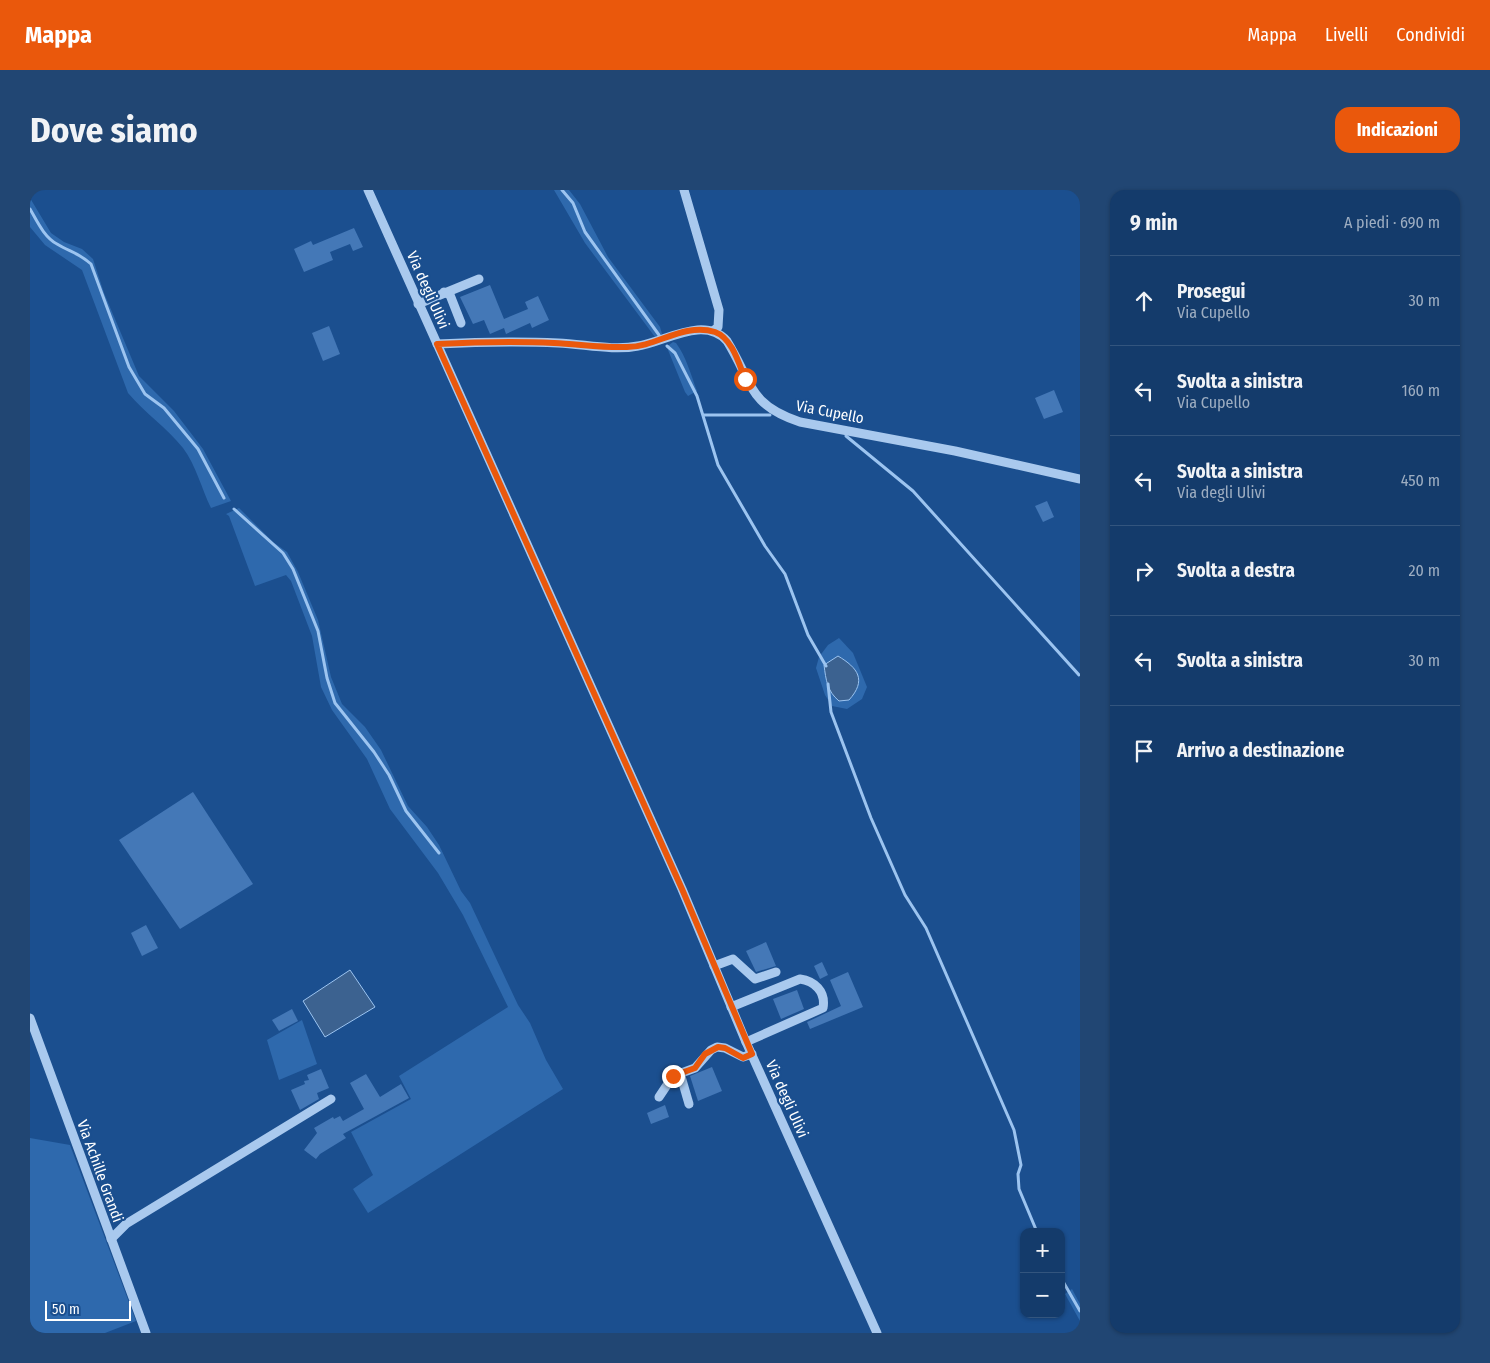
<!DOCTYPE html>
<html lang="it">
<head>
<meta charset="utf-8">
<style>
	:root { --surface:#143b6b; --page:#214673; --text:#f1f3f6; --muted:#9dadc1; --line:#33557e; --accent:#ea580c }
	body { margin:0; font-family:"Fira Sans Condensed",sans-serif; background:var(--page); color:var(--text) }
	.controls { position:absolute; right:15px; bottom:15px; display:grid; overflow:hidden; border-radius:10px; box-shadow:0 1px 4px #0004 }
	.controls button { width:45px; height:45px; display:grid; place-items:center; padding:0; border:0; border-bottom:1px solid var(--line); background:var(--surface); color:var(--text); font:25px sans-serif }
	.scale { position:absolute; left:15px; bottom:12px; width:86px; box-sizing:border-box; padding-left:5px; border:2px solid #fff; border-top:0; font-size:14px; line-height:18px; white-space:nowrap; color:#fff; -webkit-text-stroke:4px #1b4f8f; paint-order:stroke }
	.stop { position:absolute; width:15px; height:15px; margin:-11px; border:4px solid #ea580c; border-radius:50%; background:#fff }
	.stop.end { background:#ea580c; border-color:#fff; box-shadow:0 1px 5px #0008 }
	.list { margin:0; padding:0; list-style:none }
	h2 { display:flex; justify-content:space-between; align-items:center; height:65px; margin:0; padding:0 20px; font-size:21px }
	h2 small { font-size:16px; font-weight:400; color:var(--muted) }
	.list li { display:grid; grid-template-columns:32px 1fr auto; gap:15px; align-items:center; box-sizing:border-box; height:90px; padding:0 20px; border-top:1px solid var(--line) }
	.list b { display:block; font-size:19px; white-space:nowrap }
	.list p { margin:0; font-size:16px; white-space:nowrap; color:var(--muted) }
	.list em { font-size:16px; font-style:normal; color:var(--muted) }
	.icon { flex:none; width:28px; height:28px; fill:none; stroke:currentColor; stroke-width:2; stroke-linecap:round; stroke-linejoin:round }
	.map { position:relative; flex:none; width:1050px; height:1143px; overflow:hidden; border-radius:15px }
	header { display:flex; align-items:center; gap:30px; box-sizing:border-box; height:70px; padding:0 25px; background:var(--accent); color:#fff }
	header strong { font-size:24px }
	nav { display:flex; gap:28px; margin-inline-start:auto; font-size:18px }
	.intro { display:flex; align-items:center; justify-content:space-between; box-sizing:border-box; height:120px; padding:0 30px }
	h1 { margin:0; font-size:35px }
	.button { padding:12px 22px; border-radius:15px; background:var(--accent); color:#fff; font-size:18px; font-weight:700 }
	main { display:flex; gap:30px; padding:0 30px }
	aside { flex:1; background:var(--surface); border-radius:15px; box-shadow:0 1px 4px #0004 }
	.map>svg:first-child { display:block }
	.green { fill:#2e69ad }
	.water { fill:#3c6290; stroke:#9cc4f0 }
	.lines { fill:none; stroke-linecap:round; stroke-linejoin:round }
	.stream { stroke:#9cc4f0; stroke-width:3 }
	.building { fill:#4478b7 }
	.minor { stroke:#a9c9ee; stroke-width:9 }
	.route { stroke:#ea580c; stroke-width:6 }
	.labels { text-anchor:middle; stroke-width:4.5; stroke-linejoin:round; paint-order:stroke }
	.street-label { font-size:15px; fill:#fff; stroke:#1b4f8f }
</style>
</head>
<body>
<header>
<strong>Mappa</strong>
<nav><a>Mappa</a><a>Livelli</a><a>Condividi</a></nav>
</header>
<div class="intro"><h1>Dove siamo</h1><a class="button">Indicazioni</a></div>
<main>
<div class="map">
<svg width="1050" height="1143" viewBox="0 0 1050 1143">
	<rect width="100%" height="100%" fill="#1b4f8f"/>
	<g class="green">
		<polygon points="524,0 539,0 550,14 578,67 630,137 632,144 625,147 555,53"/>
		<path d="M0 8 21 43 34 52 52 59 63 69 74 103 109 186 144 221 173 259 201 311 181 318C172 300 166 275 153 258 137 238 115 223 98 203L52 80 15 55 0 37Z"/>
		<path d="M643 152 646 153C656 166 661 185 667 201L658 206 655 202 638 160 639 155Z"/>
		<polygon points="209,318 243,352 257,362 268,382 288,430 301,487 312,514 335,537 351,560 378,616 397,637 409,655 431,701 440,713 488,815 500,833 516,870 533,899 338,1023 323,999 343,985 321,942 381,909 369,886 478,817 433,725 408,683 360,619 337,569 302,520 291,497 282,446 261,391 256,385 225,396 199,326 196,324"/>
		<polygon points="809,448 823,463 837,497 832,509 817,519 802,516 795,505 786,478 789,467 798,455"/>
		<polygon points="272,830 287,874 249,890 237,850"/>
		<polygon points="0,948 40,955 106,1131 75,1143 0,1143"/>
		<polygon points="1042,1099 1050,1114 1050,1131 1035,1104"/>
	</g>
	<g class="water">
		<path d="M808 466C828 478 837 490 819 510L809 511C797 501 796 490 794 475Z"/>
		<polygon points="320,780 345,817 295,847 273,811"/>
	</g>
	<g class="lines">
		<g class="stream">
			<polyline points="532,0 543,13 555,42 629,145"/>
			<path d="M0 19C7 31 14 47 27 54 40 62 49 63 61 74L99 177 115 204 134 218 168 259 194 308"/>
			<polyline points="637,156 645,163 667,206 688,275 735,356 755,384 778,445 796,476"/>
			<polyline points="674,225 740,225"/>
			<polyline points="816,246 883,301 1049,485"/>
			<polyline points="204,319 253,363 263,379 288,441 297,488 305,513 344,562 359,585 376,621 409,663"/>
			<polyline points="798,494 801,522 841,628 875,705 896,738 984,940 991,975 988,984 989,999 1007,1042"/>
			<polyline points="1031,1088 1050,1121"/>
		</g>
	</g>
	<g class="building">
		<polygon points="324,38 333,57 323,61 320,54 300,62 303,70 274,82 264,59 281,51 283,55"/>
		<polygon points="460,95 474,129 498,119 495,112 508,106 519,130 502,138 500,133 476,144 474,138 460,144 454,130 443,134 430,107"/>
		<polygon points="299,136 310,164 293,171 282,143"/>
		<polygon points="1024,200 1033,222 1014,229 1005,208"/>
		<polygon points="1017,311 1024,327 1013,332 1005,316"/>
		<polygon points="163,602 223,694 150,739 89,650"/>
		<polygon points="116,735 128,758 112,766 101,743"/>
		<polygon points="736,752 746,776 726,782 716,761"/>
		<polygon points="792,772 798,785 790,789 784,776"/>
		<polygon points="818,782 833,817 780,839 777,832 811,816 800,790"/>
		<polygon points="767,800 774,819 751,829 743,809"/>
		<polygon points="262,819 268,831 249,841 242,830"/>
		<polygon points="682,877 692,901 668,911 660,886"/>
		<polygon points="291,879 299,898 287,903 289,909 270,920 261,900 275,894 274,891 279,890 277,885"/>
		<polygon points="336,884 350,907 371,894 379,908 313,944 316,948 290,964 286,969 274,960 287,943 284,938 303,927 304,929 310,926 313,931 334,919 320,893"/>
		<polygon points="635,915 639,927 621,934 617,923"/>
	</g>
	<g class="lines">
		<g class="minor">
			<polyline points="338,0 652,699 716,852 847,1143"/>
			<polyline points="654,0 689,120 688,137 683,141"/>
			<polyline points="414,102 420,105 431,133"/>
			<polyline points="388,114 449,89"/>
			<path d="M407 154C447 152 488 151 528 153 554 154 583 161 608 156 635 152 674 125 697 151 723 193 717 214 770 232L925 261 1050 289"/>
			<polyline points="684,776 703,769 725,789 746,782"/>
			<path d="M701 817 770 789C784 791 796 801 793 818L716 852"/>
			<polyline points="0,828 116,1143"/>
			<polyline points="650,883 659,914"/>
			<polyline points="629,907 643,886 665,878 681,860 687,857 695,858 713,867 722,864"/>
			<polyline points="81,1049 96,1034 301,909"/>
		</g>
	</g>
	<g class="lines">
		<path class="route" d="M643 886 665 878 675 864 688 857 695 858 713 868 722 864 652 699 407 154C445 152 486 151 524 153 548 154 573 158 597 157 627 157 654 132 685 142 702 148 709 174 715 189"/>
	</g>
	<g class="labels">
		<g class="street-label">
			<text transform="translate(398 100) rotate(66)" y="5">Via degli Ulivi</text>
			<text transform="translate(800 222) rotate(11)" y="5">Via Cupello</text>
			<text transform="translate(757 909) rotate(66)" y="5">Via degli Ulivi</text>
			<text transform="translate(70 981) rotate(70)" y="5">Via Achille Grandi</text>
		</g>
	</g>
</svg>
<div class="controls">
<button>+</button>
<button>−</button>
</div>
<div class="scale">50 m</div>
<div class="stop" style="left:715px;top:189px"></div>
<div class="stop end" style="left:643px;top:886px"></div>
</div>
<aside>
<h2>9 min<small>A piedi · 690 m</small></h2>
<ul class="list">
<li><svg class="icon" aria-label="ahead" viewBox="0 0 24 24"><path d="M12 20V5M6 11l6-6 6 6"/></svg><div><b>Prosegui</b><p>Via Cupello</p></div><em>30 m</em></li>
<li><svg class="icon" aria-label="left" viewBox="0 0 24 24"><path d="M17 20v-9H6M10 6l-5 5 5 5"/></svg><div><b>Svolta a sinistra</b><p>Via Cupello</p></div><em>160 m</em></li>
<li><svg class="icon" aria-label="left" viewBox="0 0 24 24"><path d="M17 20v-9H6M10 6l-5 5 5 5"/></svg><div><b>Svolta a sinistra</b><p>Via degli Ulivi</p></div><em>450 m</em></li>
<li><svg class="icon" aria-label="right" viewBox="0 0 24 24"><path d="M7 20v-9h11M14 6l5 5-5 5"/></svg><div><b>Svolta a destra</b></div><em>20 m</em></li>
<li><svg class="icon" aria-label="left" viewBox="0 0 24 24"><path d="M17 20v-9H6M10 6l-5 5 5 5"/></svg><div><b>Svolta a sinistra</b></div><em>30 m</em></li>
<li><svg class="icon" aria-label="arrive" viewBox="0 0 24 24"><path d="M6 21V4h12l-3 4 3 4H6"/></svg><div><b>Arrivo a destinazione</b></div></li>
</ul>
</aside>
</main>
</body>
</html>
